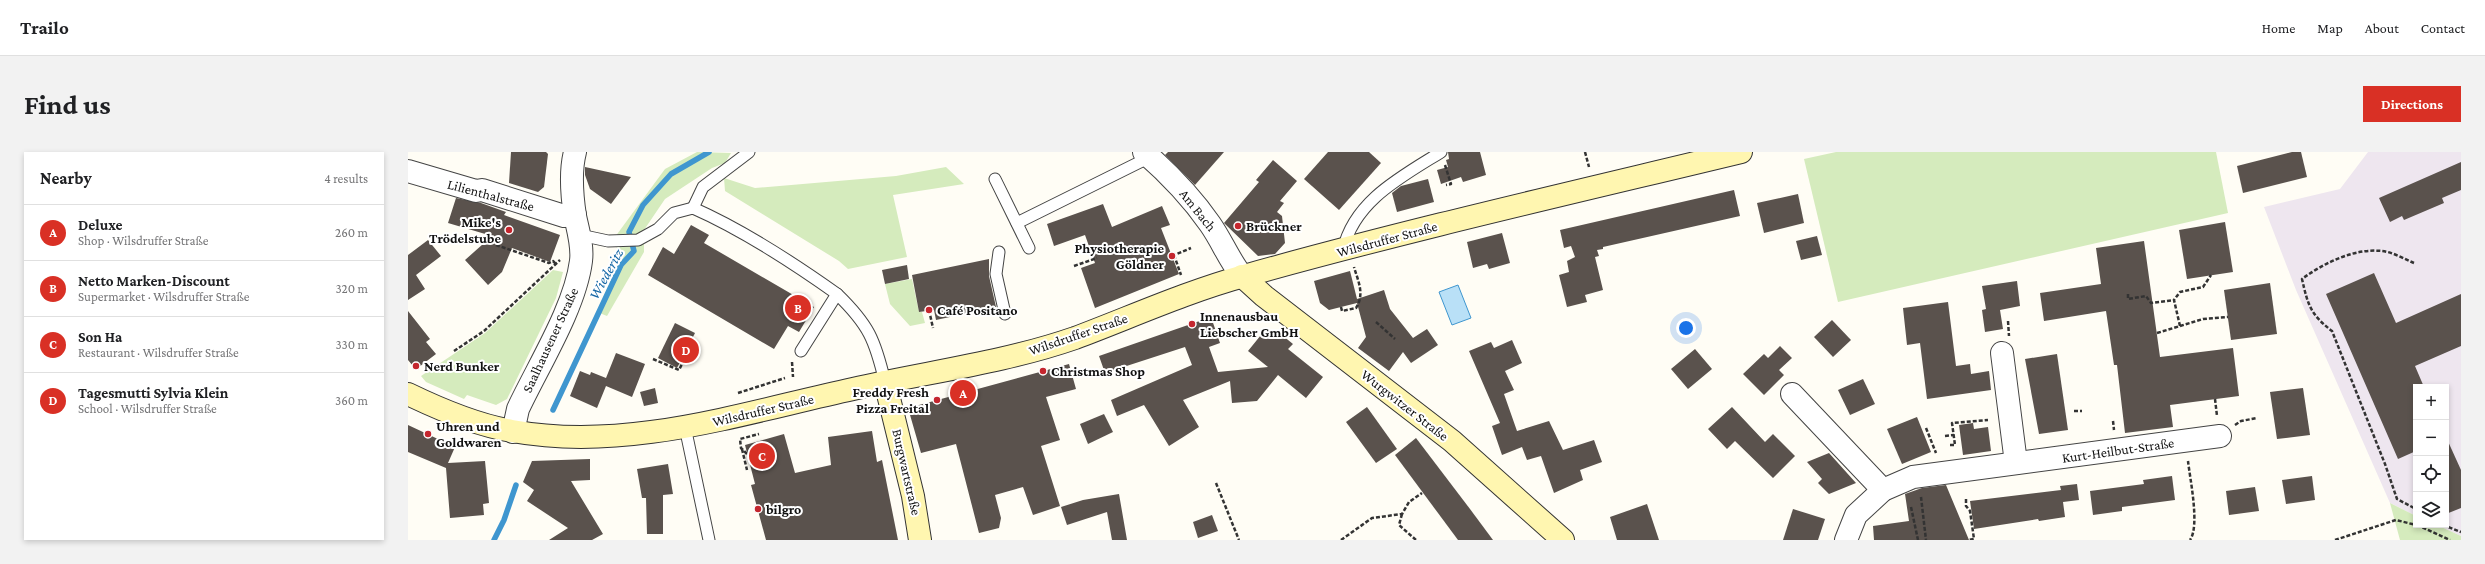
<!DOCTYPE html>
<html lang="en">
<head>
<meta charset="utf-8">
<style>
	:root { --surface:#fff; --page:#f2f2f2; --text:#202124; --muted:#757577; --line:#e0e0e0; --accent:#d93025 }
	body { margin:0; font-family:"Crimson Pro",serif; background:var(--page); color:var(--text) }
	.controls { position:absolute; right:12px; bottom:12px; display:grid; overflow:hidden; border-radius:0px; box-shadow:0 2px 6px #0003 }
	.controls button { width:36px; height:36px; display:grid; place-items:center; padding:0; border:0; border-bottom:1px solid var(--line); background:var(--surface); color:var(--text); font:20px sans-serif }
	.you { position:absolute; left:1278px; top:176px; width:14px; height:14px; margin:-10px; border:3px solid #fff; border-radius:50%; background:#1a73e8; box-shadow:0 0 0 6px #1a73e833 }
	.badge { display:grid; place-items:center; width:26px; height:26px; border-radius:50%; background:var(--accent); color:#fff; font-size:13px; font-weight:700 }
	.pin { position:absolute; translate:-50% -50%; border:2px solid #fff; box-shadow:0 1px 4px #0006 }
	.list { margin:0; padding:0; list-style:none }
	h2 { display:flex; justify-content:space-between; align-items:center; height:52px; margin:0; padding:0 16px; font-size:17px }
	h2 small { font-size:13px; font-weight:400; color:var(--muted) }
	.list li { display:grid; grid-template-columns:26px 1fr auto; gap:12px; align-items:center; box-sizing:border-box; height:56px; padding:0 16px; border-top:1px solid var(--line) }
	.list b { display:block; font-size:15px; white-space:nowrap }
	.list p { margin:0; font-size:13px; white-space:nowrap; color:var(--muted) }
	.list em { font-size:13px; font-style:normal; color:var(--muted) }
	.icon { flex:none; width:22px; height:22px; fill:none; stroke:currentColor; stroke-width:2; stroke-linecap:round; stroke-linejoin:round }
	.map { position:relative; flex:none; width:2053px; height:388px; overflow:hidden; border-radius:0px }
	header { display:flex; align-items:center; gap:24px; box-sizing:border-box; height:56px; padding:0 20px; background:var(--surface); border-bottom:1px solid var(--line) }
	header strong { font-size:19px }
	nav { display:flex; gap:22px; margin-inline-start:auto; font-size:14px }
	.intro { display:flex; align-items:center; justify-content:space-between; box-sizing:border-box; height:96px; padding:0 24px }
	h1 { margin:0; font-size:28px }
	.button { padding:10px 18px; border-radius:0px; background:var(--accent); color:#fff; font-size:14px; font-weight:700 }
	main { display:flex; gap:24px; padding:0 24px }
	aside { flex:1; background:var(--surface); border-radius:0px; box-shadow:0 2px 6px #0003 }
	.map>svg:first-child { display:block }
	.industrial { fill:#eee6ef }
	.green { fill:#d5ebbd }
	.water { fill:#b9e0f7; stroke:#3f96cf }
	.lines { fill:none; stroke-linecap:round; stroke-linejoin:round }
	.stream { stroke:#3f96cf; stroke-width:5.5 }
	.building { fill:#5a524d }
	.lane-casing { stroke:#444; stroke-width:13 }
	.street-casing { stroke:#444; stroke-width:24 }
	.secondary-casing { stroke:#333; stroke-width:24 }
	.path { stroke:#333; stroke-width:2.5; stroke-dasharray:4 2; stroke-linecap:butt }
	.lane { stroke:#fff; stroke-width:11 }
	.street { stroke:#fff; stroke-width:22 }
	.secondary { stroke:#fff6b0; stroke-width:22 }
	.poi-dot { fill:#c4262e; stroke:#fff; stroke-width:1.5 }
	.labels { text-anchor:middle; stroke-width:4; stroke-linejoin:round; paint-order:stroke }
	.street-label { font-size:14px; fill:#111; stroke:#fff }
	.poi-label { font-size:14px; font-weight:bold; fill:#111; stroke:#fff; text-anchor:start }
	.water-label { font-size:15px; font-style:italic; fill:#1768a6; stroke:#fff }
</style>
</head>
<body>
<header>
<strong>Trailo</strong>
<nav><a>Home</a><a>Map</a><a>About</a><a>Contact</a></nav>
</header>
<div class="intro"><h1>Find us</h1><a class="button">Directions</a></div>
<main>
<aside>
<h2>Nearby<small>4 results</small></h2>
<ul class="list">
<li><span class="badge">A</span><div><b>Deluxe</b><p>Shop · Wilsdruffer Straße</p></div><em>260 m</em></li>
<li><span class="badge">B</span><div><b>Netto Marken-Discount</b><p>Supermarket · Wilsdruffer Straße</p></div><em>320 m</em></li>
<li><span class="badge">C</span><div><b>Son Ha</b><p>Restaurant · Wilsdruffer Straße</p></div><em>330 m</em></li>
<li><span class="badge">D</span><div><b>Tagesmutti Sylvia Klein</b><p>School · Wilsdruffer Straße</p></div><em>360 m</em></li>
</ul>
</aside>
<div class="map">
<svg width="2053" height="388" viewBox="0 0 2053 388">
	<rect width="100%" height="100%" fill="#fffdf5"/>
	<polygon class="industrial" points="1960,0 2053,0 2053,384 2029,373 2038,373 2038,235 2008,235 2008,364 1982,351 1888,138 1856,55 1932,37"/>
	<g class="green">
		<polygon points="289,0 323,1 317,11 304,16 257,47 236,78 236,100 199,164 189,160 211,111 207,85 257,17"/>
		<polygon points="1428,0 1808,0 1820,61 1430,150 1396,7"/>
		<polygon points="538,15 556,32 485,43 499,105 440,117 431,109 317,39 316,26 347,36 488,24"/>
		<polygon points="145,118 155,120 148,146 99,247 88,253 59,243 56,247 18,230 13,224 77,181"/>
		<polygon points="504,127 511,160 514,160 517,171 502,174 482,152 477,132"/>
		<polygon points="1982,351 2008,364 2008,373 2029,373 2053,384 2053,388 1992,388"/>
	</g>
	<polygon class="water" points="1050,133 1063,166 1044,173 1031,140"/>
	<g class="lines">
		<g class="stream">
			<polyline points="145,258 213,113 226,99 221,80 235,53 263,22 301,0"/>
			<polyline points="86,388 96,368 108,333"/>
		</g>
	</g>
	<g class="building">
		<polygon points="103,0 138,0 140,2 136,35 130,40 101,31"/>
		<polygon points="760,0 816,0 787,33 757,3"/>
		<polygon points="920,0 961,0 973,11 931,58 896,27"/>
		<polygon points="1040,0 1072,0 1078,23 1055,30 1053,25 1033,32 1029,18 1040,15 1038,8 1041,7"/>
		<polygon points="1884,0 1893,0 1899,25 1835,41 1829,14"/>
		<polygon points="865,8 889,29 872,49 876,51 869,60 874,64 877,91 867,102 850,104 816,71 851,30 848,28"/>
		<polygon points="2053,10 2053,38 2034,46 2036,51 1996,68 1994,64 1982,70 1971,46"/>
		<polygon points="177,15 223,25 203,52 182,37 177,23"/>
		<polygon points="1020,27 1026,50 989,60 984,41 993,34"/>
		<polygon points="1326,38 1332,64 1195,95 1195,97 1189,98 1191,104 1187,105 1195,138 1177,143 1179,150 1159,155 1151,123 1161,120 1159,109 1167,105 1163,94 1156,96 1152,78"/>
		<polygon points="1390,42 1396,71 1356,81 1349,51"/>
		<polygon points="48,46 73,51 98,60 96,63 152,83 142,110 104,96 94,120 80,133 57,108 84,84 40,71"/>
		<polygon points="695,52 704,75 754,54 762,73 753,76 771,122 687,156 673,116 687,111 677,83 646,94 639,72"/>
		<polygon points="1817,70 1825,120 1779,127 1771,78"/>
		<polygon points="283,73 301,83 296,91 406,155 391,180 380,174 366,197 240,123 255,95 266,102"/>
		<polygon points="1094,81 1102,111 1081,117 1079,112 1065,116 1059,90"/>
		<polygon points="1409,84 1414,103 1393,108 1388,89"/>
		<polygon points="20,88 33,104 8,123 17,137 0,148 0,103"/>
		<polygon points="1736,89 1752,205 1825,196 1831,244 1762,253 1765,275 1717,281 1709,213 1706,213 1698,159 1636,169 1632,141 1693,132 1688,96"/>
		<polygon points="581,107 581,124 588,155 528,168 526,158 511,160 504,123"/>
		<polygon points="499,113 501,127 477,132 474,118"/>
		<polygon points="942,119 949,147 976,138 982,157 1005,186 1019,177 1030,193 1003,211 995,200 981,219 950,196 958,185 949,151 921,158 912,151 906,129"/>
		<polygon points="1966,121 1988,171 2053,142 2053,194 2007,214 2016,235 2008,235 2008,299 1990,307 1918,142"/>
		<polygon points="1609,129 1612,154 1592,158 1595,177 1577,180 1574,158 1578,157 1574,134"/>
		<polygon points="1862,131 1869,182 1823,188 1816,138"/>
		<polygon points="1540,150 1548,214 1562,212 1563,222 1581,219 1583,238 1519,247 1512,191 1499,193 1495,156"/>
		<polygon points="0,159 22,187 18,190 28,202 11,215 5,214 0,208"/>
		<polygon points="803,165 812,191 801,195 810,220 860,215 840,199 857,178 864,184 869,179 885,192 880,197 915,225 898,246 870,223 849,249 824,251 822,229 775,248 791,275 761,294 736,253 709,264 703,248 784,213 777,195 697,221 691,204"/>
		<polygon points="1424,168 1443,188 1425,205 1406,185"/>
		<polygon points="267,171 287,181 269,216 250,206"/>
		<polygon points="1104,188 1114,211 1097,219 1106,238 1096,242 1109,279 1141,269 1155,298 1186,288 1194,310 1172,318 1175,328 1146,341 1133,304 1119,308 1114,295 1094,303 1084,274 1092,271 1061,199 1083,190 1086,196"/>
		<polygon points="1372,194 1384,206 1371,218 1376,223 1356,243 1335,222 1356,202 1360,206"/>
		<polygon points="1287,197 1304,217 1280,237 1263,217"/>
		<polygon points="208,201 237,212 224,245 198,234 189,256 162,244 172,219 182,223 183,220 198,226"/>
		<polygon points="1649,202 1660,278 1631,282 1617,207"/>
		<polygon points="661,212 668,237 638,245 652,288 633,294 652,354 625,363 615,335 587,343 593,366 591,376 571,381 548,292 513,301 500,256"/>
		<polygon points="1455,227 1467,252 1442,263 1430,238"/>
		<polygon points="247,236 250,251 236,254 232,240"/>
		<polygon points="1895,236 1902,283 1869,287 1862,240"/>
		<polygon points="959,255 989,297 968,311 938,270"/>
		<polygon points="1324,255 1357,290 1365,282 1387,304 1365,326 1327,289 1319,297 1300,277"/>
		<polygon points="696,262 705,280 680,292 672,272"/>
		<polygon points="1509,265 1523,300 1494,312 1479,277"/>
		<polygon points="1565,271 1566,277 1580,275 1583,299 1555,303 1551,273"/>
		<polygon points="0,273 47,295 40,311 77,309 81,351 75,352 76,363 42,366 38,316 0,300"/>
		<polygon points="464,279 469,310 474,308 490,388 358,388 343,333 347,332 337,293 376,282 387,321 423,313 420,285"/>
		<polygon points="2038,285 2053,318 2053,356 2038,362"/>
		<polygon points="1008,286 1062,357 1085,388 1050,388 987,303"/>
		<polygon points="1421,301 1448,331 1421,342 1410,331 1414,327 1399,310"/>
		<polygon points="182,307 182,328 163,329 195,382 184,388 141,388 160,376 119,349 126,338 115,330 124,309"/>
		<polygon points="260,312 265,342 255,343 255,382 239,382 238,346 234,346 229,317"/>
		<polygon points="1764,324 1767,348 1714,355 1714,359 1685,363 1682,339 1736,332 1735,328"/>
		<polygon points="1904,324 1907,348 1878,352 1874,328"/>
		<polygon points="1669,332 1671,348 1655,350 1657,365 1631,369 1630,367 1566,377 1562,349 1653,338 1652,334"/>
		<polygon points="1538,333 1561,388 1466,388 1465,374 1501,369 1497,342 1514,336"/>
		<polygon points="1847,335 1851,359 1821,363 1818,339"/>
		<polygon points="711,342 719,388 704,388 699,360 659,373 653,355 675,348"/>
		<polygon points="1239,352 1251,388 1209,388 1202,365"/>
		<polygon points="1385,357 1417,367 1410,388 1375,388"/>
		<polygon points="804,363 810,379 790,386 785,370"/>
	</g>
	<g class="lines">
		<g class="lane-casing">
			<g id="lane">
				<polyline points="587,27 621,96"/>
				<polyline points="285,56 295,35 341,0"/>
				<polyline points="609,71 736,8"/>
				<path d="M172 83 200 89 230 88 250 77 266 61 285 56C335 78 384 110 429 142L393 199"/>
				<path d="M935 98C946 49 993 25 1033 0"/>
				<polyline points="591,100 588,122 597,162"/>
				<path d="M429 142C461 173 467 188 477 230"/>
				<polyline points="277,275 301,388"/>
			</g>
		</g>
		<g class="street-casing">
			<g id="street">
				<path d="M736 0C760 21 784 46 802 72 814 89 821 108 834 124"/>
				<polyline points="0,19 68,39 74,38 156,64 167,63"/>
				<polyline points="1594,201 1608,311"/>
				<polyline points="1384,242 1475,338"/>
				<path d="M105 280 110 257C130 214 167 156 173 109 175 94 170 78 167 64 164 44 162 19 167 0"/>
				<polyline points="1438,388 1448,363 1475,338 1505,325 1812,284"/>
			</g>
		</g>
		<g class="secondary-casing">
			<g id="secondary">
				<polyline points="834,124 856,144 1044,289 1155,388"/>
				<polyline points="477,230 505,344 512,388"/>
				<path d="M0 242C33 258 68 273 104 279 219 300 334 261 445 237 519 220 595 211 667 186 723 165 778 140 836 124 1000 78 1167 40 1333 0"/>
			</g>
		</g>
		<g class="path">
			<polyline points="1177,0 1181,15"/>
			<polyline points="1037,13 1043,32 1038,33"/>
			<polyline points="88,93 141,111 145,109 148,112"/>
			<polyline points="766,103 773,123"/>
			<polyline points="764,104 783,96"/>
			<path d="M2006 111C1996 107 1985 100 1974 99 1946 96 1916 111 1894 127 1900 153 1902 162 1924 179L1977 312 1989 347 2008 357"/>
			<polyline points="666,114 689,106"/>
			<polyline points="1720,142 1720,147 1738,144 1743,151 1766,148"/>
			<path d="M933 155 934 159 948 156C957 142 950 129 946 115"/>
			<polyline points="521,158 525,176"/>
			<polyline points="1600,169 1601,184"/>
			<polyline points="968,170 987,187"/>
			<polyline points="1772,174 1766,148 1772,140 1795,135 1803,123"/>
			<polyline points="1749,181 1795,167 1820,165"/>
			<polyline points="46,199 76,179 152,108"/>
			<polyline points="245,207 271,218 278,204"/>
			<polyline points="384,210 385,225"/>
			<polyline points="330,241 377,226"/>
			<polyline points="1807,247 1809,264"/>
			<polyline points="1666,259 1674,259"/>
			<polyline points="1705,269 1706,278"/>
			<polyline points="1827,273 1833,269 1849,266"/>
			<polyline points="1518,276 1528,301"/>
			<polyline points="1537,284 1546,283"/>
			<polyline points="1542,293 1547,293 1544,271 1580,268"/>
			<polyline points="334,297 339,318"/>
			<polyline points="339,302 333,296 332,287 351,282"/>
			<path d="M1780 309C1782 327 1792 374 1782 388"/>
			<polyline points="808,331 831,388"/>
			<polyline points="1513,345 1518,388"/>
			<polyline points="1558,347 1558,354 1562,359 1566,387 1561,388"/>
			<polyline points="1503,355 1510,388"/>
			<polyline points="994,362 991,373 1008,388"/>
			<polyline points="2009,373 2042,388"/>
			<polyline points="2035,373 2053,380"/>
			<polyline points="933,388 964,366 994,362 1001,350 1014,341"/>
			<polyline points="1927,388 1988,368 2008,373"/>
		</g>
		<use href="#lane" class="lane"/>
		<use href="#street" class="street"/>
		<use href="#secondary" class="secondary"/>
	</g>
	<g class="poi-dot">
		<circle cx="830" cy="74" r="4"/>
		<circle cx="101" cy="78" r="4"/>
		<circle cx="764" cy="104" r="4"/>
		<circle cx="521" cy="158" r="4"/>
		<circle cx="784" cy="172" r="4"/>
		<circle cx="8" cy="214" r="4"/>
		<circle cx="635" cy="219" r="4"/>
		<circle cx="529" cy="248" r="4"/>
		<circle cx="20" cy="282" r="4"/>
		<circle cx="350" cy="357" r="4"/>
	</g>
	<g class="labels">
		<g class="street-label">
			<text transform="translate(83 43) rotate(15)" y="5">Lilienthalstraße</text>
			<text transform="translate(790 58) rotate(51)" y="5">Am Bach</text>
			<text transform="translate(979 87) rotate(-15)" y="5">Wilsdruffer Straße</text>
			<text transform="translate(670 182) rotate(-19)" y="5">Wilsdruffer Straße</text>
			<text transform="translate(142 188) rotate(-65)" y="5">Saalhausener Straße</text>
			<text transform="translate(997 253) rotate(38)" y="5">Wurgwitzer Straße</text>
			<text transform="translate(355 258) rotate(-13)" y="5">Wilsdruffer Straße</text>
			<text transform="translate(1710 298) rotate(-8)" y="5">Kurt-Heilbut-Straße</text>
			<text transform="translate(499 320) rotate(77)" y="5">Burgwartstraße</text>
		</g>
		<g class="poi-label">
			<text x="93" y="75" text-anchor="end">Mike's<tspan x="93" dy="16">Trödelstube</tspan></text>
			<text x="838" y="79">Brückner</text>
			<text x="756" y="101" text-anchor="end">Physiotherapie<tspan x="756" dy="16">Göldner</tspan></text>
			<text x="529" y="163">Café Positano</text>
			<text x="792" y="169">Innenausbau<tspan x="792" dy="16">Liebscher GmbH</tspan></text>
			<text x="16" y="219">Nerd Bunker</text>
			<text x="643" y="224">Christmas Shop</text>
			<text x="521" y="245" text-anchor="end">Freddy Fresh<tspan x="521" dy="16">Pizza Freital</tspan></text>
			<text x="28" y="279">Uhren und<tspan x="28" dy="16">Goldwaren</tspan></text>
			<text x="358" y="362">bilgro</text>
		</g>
		<g class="water-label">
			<text transform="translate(198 122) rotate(-61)" y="5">Wiederitz</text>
		</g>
	</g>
</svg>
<div class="controls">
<button>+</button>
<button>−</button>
<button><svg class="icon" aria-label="locate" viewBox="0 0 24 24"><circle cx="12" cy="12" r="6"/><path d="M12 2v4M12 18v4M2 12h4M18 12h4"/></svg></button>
<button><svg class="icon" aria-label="layers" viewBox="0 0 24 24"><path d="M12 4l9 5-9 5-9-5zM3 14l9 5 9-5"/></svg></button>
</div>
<div class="you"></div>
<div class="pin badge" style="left:555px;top:241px">A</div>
<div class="pin badge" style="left:390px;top:156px">B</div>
<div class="pin badge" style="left:354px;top:304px">C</div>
<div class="pin badge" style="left:278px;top:198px">D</div>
</div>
</main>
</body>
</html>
